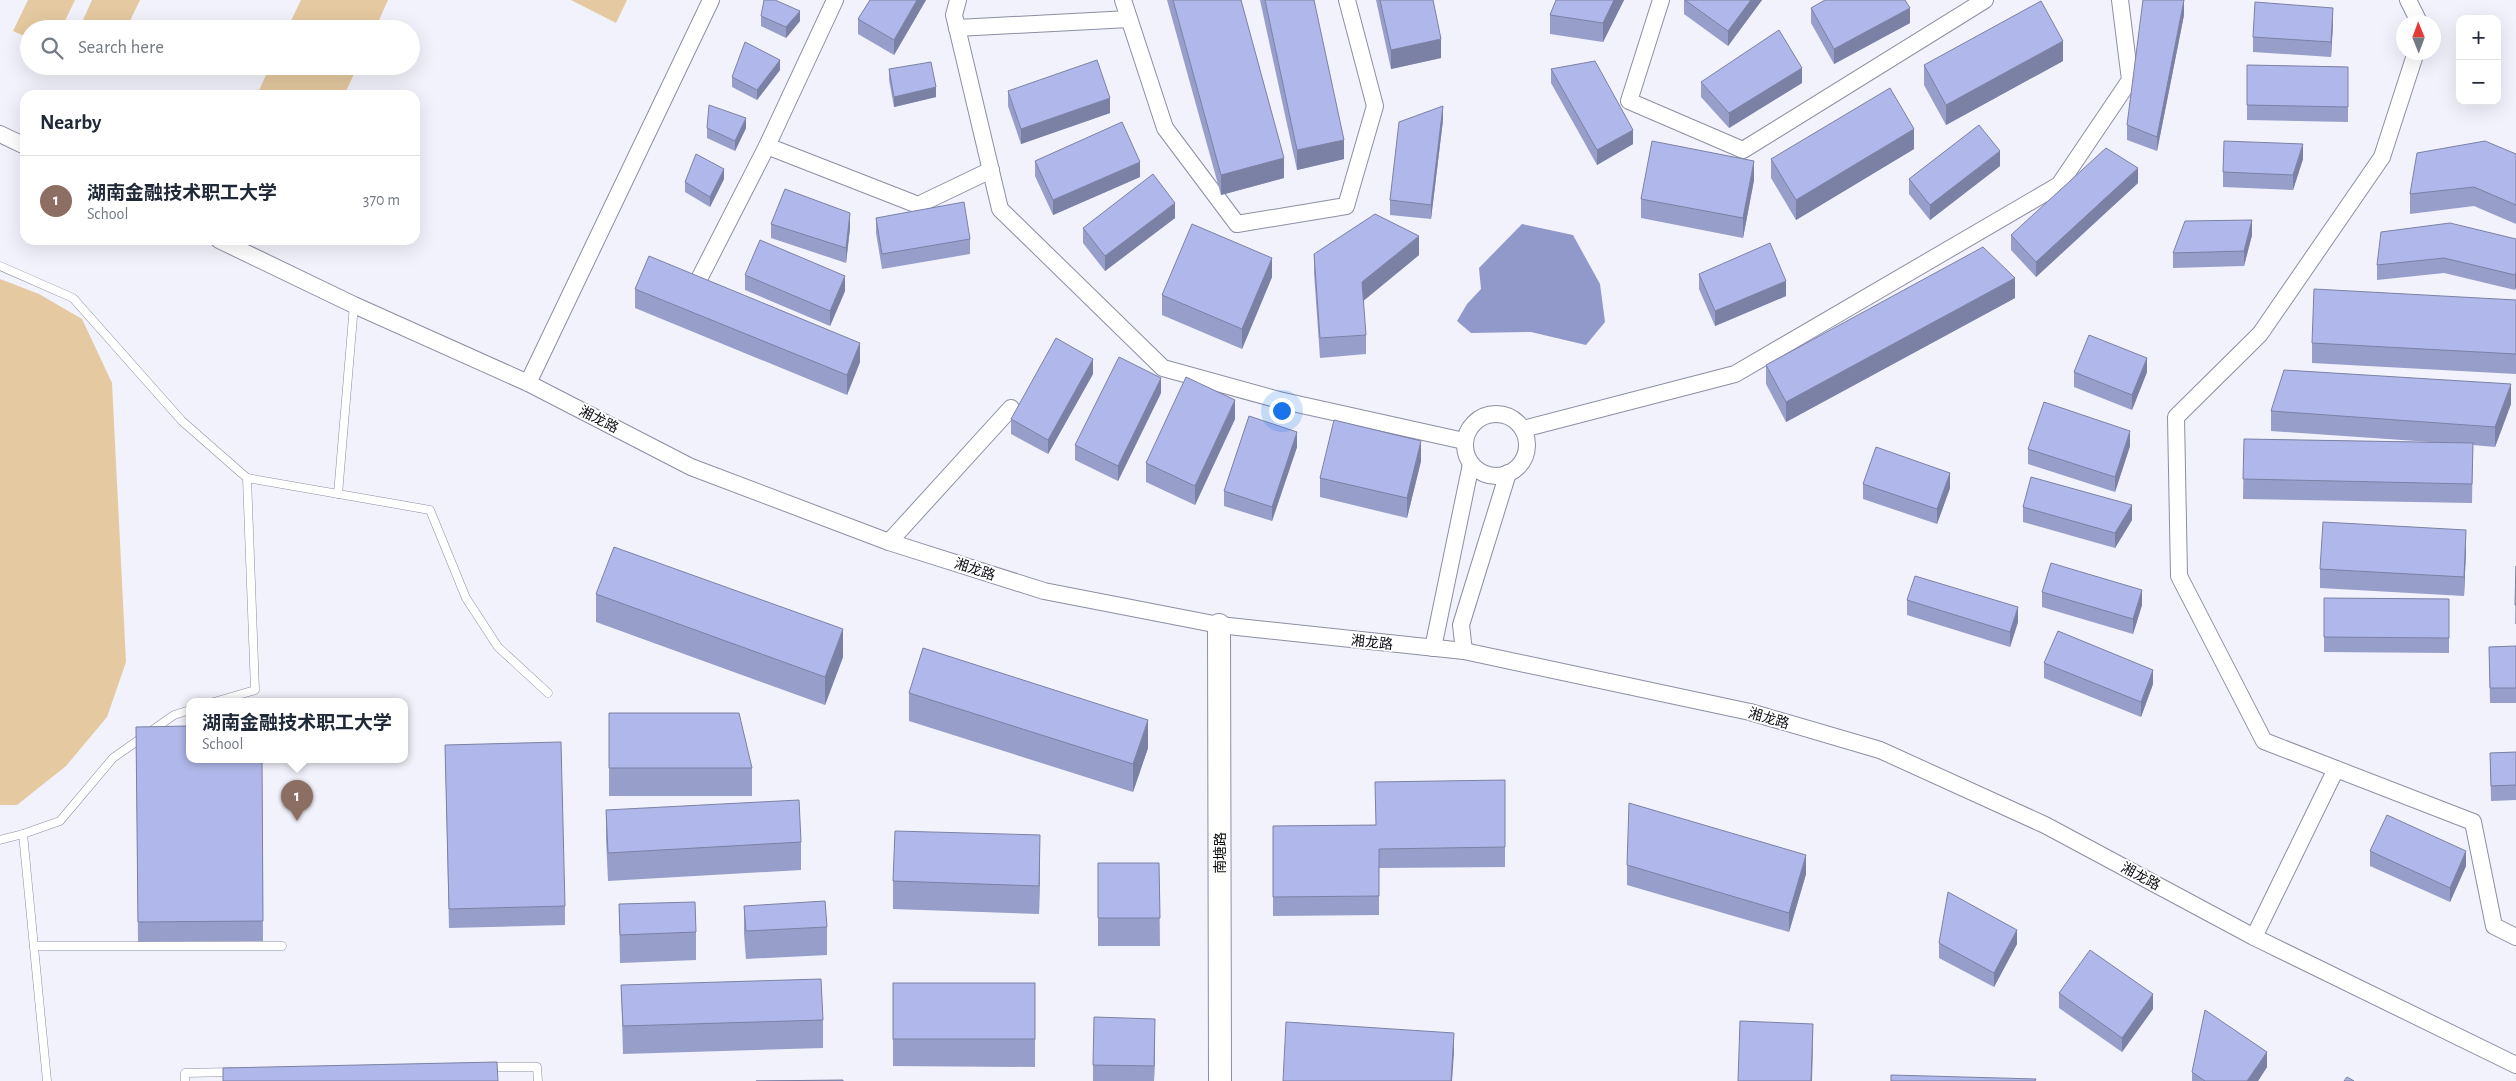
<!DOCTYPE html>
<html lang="en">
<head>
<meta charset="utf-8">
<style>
	:root { --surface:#fff; --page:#f6f6f7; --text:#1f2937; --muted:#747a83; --line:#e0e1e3; --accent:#90650e }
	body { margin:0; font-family:"Alegreya Sans","Noto Sans SC",sans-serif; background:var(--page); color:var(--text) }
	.controls { position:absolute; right:15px; top:15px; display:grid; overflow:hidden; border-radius:10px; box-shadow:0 5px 20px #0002 }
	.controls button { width:45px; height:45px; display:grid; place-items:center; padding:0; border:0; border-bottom:1px solid var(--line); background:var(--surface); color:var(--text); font:25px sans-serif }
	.compass { position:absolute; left:2396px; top:15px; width:45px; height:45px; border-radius:50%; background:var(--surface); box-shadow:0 5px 20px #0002; rotate:359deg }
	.you { position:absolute; left:1281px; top:410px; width:18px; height:18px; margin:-12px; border:4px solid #fff; border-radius:50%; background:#1a73e8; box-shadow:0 0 0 8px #1a73e833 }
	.badge { display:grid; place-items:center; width:32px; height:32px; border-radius:50%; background:var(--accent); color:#fff; font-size:16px; font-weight:700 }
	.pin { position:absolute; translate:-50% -41px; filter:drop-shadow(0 1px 2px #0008) }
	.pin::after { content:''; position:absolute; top:26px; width:18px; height:15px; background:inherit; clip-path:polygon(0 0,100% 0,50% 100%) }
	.popup { position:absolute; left:186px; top:698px; width:222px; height:65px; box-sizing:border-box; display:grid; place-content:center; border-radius:10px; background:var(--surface); filter:drop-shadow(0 1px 4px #0005); font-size:16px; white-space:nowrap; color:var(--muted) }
	.popup b { font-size:19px; color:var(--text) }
	.popup::after { content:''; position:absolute; left:50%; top:100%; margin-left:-10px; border:10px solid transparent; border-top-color:var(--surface) }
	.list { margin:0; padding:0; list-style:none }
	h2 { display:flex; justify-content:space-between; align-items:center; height:65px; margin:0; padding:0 20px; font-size:21px }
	h2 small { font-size:16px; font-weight:400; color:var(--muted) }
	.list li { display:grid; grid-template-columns:32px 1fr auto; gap:15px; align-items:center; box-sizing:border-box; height:90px; padding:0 20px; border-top:1px solid var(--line) }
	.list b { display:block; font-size:19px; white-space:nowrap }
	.list p { margin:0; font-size:16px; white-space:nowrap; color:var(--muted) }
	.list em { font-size:16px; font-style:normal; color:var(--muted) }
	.icon { flex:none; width:28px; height:28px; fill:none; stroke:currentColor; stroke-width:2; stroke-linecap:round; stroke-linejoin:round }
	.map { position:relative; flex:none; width:2516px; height:1081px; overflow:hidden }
	.search { position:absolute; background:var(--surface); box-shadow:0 5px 20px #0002; left:20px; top:20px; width:400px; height:55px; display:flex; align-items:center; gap:12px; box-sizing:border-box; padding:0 18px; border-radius:28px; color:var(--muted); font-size:19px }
	.panel { position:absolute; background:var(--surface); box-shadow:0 5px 20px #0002; left:20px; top:90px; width:400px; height:155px; border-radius:15px }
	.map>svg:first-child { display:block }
	.green { fill:#e5c9a0 }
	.water { fill:#9199ca }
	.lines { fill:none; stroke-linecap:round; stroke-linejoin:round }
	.lane-casing { stroke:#8c8fa3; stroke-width:9 }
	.street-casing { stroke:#8c8fa3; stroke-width:18 }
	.secondary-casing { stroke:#8c8fa3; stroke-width:24 }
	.lane { stroke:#fff; stroke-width:8 }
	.street { stroke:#fff; stroke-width:16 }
	.secondary { stroke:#fff; stroke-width:22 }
	.wall { fill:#979eca }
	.shaded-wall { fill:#7b81a4 }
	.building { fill:#b0b8eb; stroke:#7b81a4 }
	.labels { text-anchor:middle; stroke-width:4; stroke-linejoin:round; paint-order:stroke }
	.street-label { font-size:14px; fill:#0d0e15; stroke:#fff }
</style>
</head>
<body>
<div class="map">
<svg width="2516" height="1081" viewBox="0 0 2516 1081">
	<rect width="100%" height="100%" fill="#f1f2fb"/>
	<g class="green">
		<polygon points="28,0 75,0 61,29 29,29 29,38 13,31"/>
		<polygon points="92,0 140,0 126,29 79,29"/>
		<polygon points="301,0 388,0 375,29 287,29"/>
		<polygon points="571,0 627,0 616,23"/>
		<polygon points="270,66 358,66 344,95 257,95"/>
		<polygon points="0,279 39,294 82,319 112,383 126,662 107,717 66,766 17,805 0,805"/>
	</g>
	<polygon class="water" points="1522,224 1573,235 1600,284 1605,322 1586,345 1531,332 1471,333 1457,321 1467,304 1481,289 1479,268"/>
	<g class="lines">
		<g class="lane-casing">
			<g id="lane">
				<polyline points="0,266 73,298 182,421 247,478 430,510 466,598 498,647 548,693"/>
				<polyline points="338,494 354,305"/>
				<polyline points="214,702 255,690 247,478"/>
				<polyline points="23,834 47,1081"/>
				<polyline points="0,840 23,834 60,821 113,758 174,715 190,710"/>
				<polyline points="34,946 282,946"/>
				<polyline points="489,1067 537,1067 538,1081"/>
				<polyline points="185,1081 185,1073 232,1072"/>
			</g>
		</g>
		<g class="street-casing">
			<g id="street">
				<polyline points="958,0 954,15 1000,209 1163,368 1279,400 1464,441"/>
				<polyline points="1123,0 1165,128 1237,224 1346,206 1375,106 1347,0"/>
				<polyline points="1661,0 1629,101 1743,150 1985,0"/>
				<polyline points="2408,0 2419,22"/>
				<polyline points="957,28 1129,19"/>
				<polyline points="2416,52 2382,157 2260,334 2176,417 2179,576 2264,741 2473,822 2494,926 2516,937"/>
				<polyline points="0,134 25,146"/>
				<polyline points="767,146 918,205 991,170"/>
				<polyline points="219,240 354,305 528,383 691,467 889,542 1044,591 1219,625 1464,651 1750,712 1880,750 2045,825 2254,937 2516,1065"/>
				<polyline points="699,279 767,146 835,0"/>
				<polyline points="528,383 711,0"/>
				<circle cx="1496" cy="445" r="31"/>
				<polyline points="1523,429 1735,374 2059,185 2130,80 2120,0"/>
				<polyline points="889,542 1011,408"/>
				<polyline points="1433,648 1471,464"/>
				<polyline points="1464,651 1461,625 1508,473"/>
				<polyline points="2254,937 2336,769"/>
			</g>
		</g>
		<g class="secondary-casing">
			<polyline id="secondary" points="1219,625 1220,1081"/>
		</g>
		<use href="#lane" class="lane"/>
		<use href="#street" class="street"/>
		<use href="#secondary" class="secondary"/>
	</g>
	<g class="wall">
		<polygon points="870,0 926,0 894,55 858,34 858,19"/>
		<polygon points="1167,0 1241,0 1284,178 1221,195"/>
		<polygon points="1260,0 1314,0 1344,159 1297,170"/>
		<polygon points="1376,0 1433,0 1441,58 1391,69"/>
		<polygon points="1556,0 1624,0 1603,42 1550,34 1550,15"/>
		<polygon points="1684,0 1762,0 1728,46 1684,14"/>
		<polygon points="1811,8 1910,23 1834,64 1811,23"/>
		<polygon points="2184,15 2157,151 2127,140 2127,125"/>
		<polygon points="761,16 800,21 786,38 761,26"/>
		<polygon points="2333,23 2331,57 2253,52 2253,37"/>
		<polygon points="2063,61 1946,125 1924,85 1924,65"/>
		<polygon points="2247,65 2348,67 2348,122 2247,120"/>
		<polygon points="889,69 936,97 894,107 889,80"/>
		<polygon points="1551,69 1633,144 1597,165 1551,83"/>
		<polygon points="780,70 757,100 732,87 732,77"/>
		<polygon points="1701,82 1802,83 1729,128 1701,97"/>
		<polygon points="1008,91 1110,113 1021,144 1008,106"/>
		<polygon points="1443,120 1431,219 1390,215 1390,200"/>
		<polygon points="707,128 746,128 735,151 707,138"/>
		<polygon points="1914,149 1796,220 1771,178 1771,159"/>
		<polygon points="2516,154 2516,224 2474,206 2410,214 2410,194"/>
		<polygon points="2303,159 2293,190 2223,187 2223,172"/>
		<polygon points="1035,161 1140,177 1053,215 1035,176"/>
		<polygon points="2000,166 1930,220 1909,194 1909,179"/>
		<polygon points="724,179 710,207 685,192 685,182"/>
		<polygon points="1754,180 1743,238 1641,218 1641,199"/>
		<polygon points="2138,183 2036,277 2011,250 2011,235"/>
		<polygon points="876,218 970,239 970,254 882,269 876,233"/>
		<polygon points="1175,218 1105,271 1083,243 1083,228"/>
		<polygon points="771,224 850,228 846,263 771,238"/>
		<polygon points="2252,235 2244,266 2173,268 2173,253"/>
		<polygon points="2516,239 2516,287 2515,290 2444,273 2377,280 2377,265"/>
		<polygon points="1314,254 1419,255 1363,301 1366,335 1366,354 1320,358 1314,273"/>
		<polygon points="1699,274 1786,296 1715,326 1699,289"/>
		<polygon points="745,275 845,291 830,326 745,290"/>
		<polygon points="1272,277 1242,349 1162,315 1162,295"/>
		<polygon points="635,289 860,362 847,395 635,308"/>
		<polygon points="2015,298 1786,422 1766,384 1766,365"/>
		<polygon points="2516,300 2516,374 2312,363 2312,343"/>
		<polygon points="2074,372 2147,372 2132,410 2074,387"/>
		<polygon points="1093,374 1048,454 1011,434 1011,419"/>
		<polygon points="1161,393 1118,481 1075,460 1075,445"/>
		<polygon points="2511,404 2495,447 2473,445 2472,503 2243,499 2244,439 2431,442 2271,431 2271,411"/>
		<polygon points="1235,419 1195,505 1146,482 1146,463"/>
		<polygon points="2130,446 2115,492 2028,464 2028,449"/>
		<polygon points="1297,447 1272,521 1224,506 1224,491"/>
		<polygon points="1421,461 1407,518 1320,497 1320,478"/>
		<polygon points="1863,484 1950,488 1937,524 1863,499"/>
		<polygon points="2023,507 2132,520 2115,548 2023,522"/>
		<polygon points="2466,550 2464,596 2320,588 2320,569"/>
		<polygon points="2516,566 2516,624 2515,624"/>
		<polygon points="2042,592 2142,605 2133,634 2042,607"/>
		<polygon points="596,594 843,657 825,705 596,622"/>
		<polygon points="2324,598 2449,599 2449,653 2324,652"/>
		<polygon points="1907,600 2018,622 2010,647 1907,615"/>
		<polygon points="2516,646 2516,703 2490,703 2489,647"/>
		<polygon points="2044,663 2153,684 2141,717 2044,678"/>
		<polygon points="909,693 1148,748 1133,792 909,721"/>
		<polygon points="609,713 752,768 752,796 609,796"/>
		<polygon points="136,727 262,760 263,941 138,942"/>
		<polygon points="445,745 565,906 565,925 449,928"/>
		<polygon points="2516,752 2516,800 2491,801 2490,753"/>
		<polygon points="1505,780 1505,867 1379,868 1379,915 1273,916 1273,826 1375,825"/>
		<polygon points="606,810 801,842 801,870 608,881 606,838"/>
		<polygon points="2370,851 2466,866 2450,902 2370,866"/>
		<polygon points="1040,863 1039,914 893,909 893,881"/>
		<polygon points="1098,863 1159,863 1160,946 1098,946"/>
		<polygon points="1627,865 1806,874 1789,932 1627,885"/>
		<polygon points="619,904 696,932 696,960 620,963"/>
		<polygon points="744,906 827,927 827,955 746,959 744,934"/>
		<polygon points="1939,943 2017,944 1994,987 1939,958"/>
		<polygon points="893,983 1035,983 1035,1067 893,1066"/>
		<polygon points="621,985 823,1020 823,1048 623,1054"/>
		<polygon points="2059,993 2153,1009 2122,1052 2059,1008"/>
		<polygon points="1155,1047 1154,1081 1093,1081 1093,1065"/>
		<polygon points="2267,1067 2258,1081 2192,1081 2192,1072"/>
	</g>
	<g class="shaded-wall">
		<polygon points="917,0 926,0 894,55 894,40"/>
		<polygon points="1614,0 1624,0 1603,42 1603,23"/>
		<polygon points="1751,0 1762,0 1728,46 1728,31"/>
		<polygon points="2184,0 2184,15 2157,151 2157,137"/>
		<polygon points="1910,8 1910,23 1834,64 1834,49"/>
		<polygon points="2333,8 2333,23 2331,57 2331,42"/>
		<polygon points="800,11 800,21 786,38 786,27"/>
		<polygon points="1441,39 1441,58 1391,69 1391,50"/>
		<polygon points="2063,41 2063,61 1946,125 1946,105"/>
		<polygon points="780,60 780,70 757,100 757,90"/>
		<polygon points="1802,68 1802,83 1729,128 1729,113"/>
		<polygon points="936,87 936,97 894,107 894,97"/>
		<polygon points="1110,98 1110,113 1021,144 1021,129"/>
		<polygon points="1443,106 1443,120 1431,219 1431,205"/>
		<polygon points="746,118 746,128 735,151 735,141"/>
		<polygon points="1914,129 1914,149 1796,220 1796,200"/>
		<polygon points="1633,130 1633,144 1597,165 1597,150"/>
		<polygon points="1344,140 1344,159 1297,170 1297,150"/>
		<polygon points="2303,144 2303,159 2293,190 2293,175"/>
		<polygon points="2000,151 2000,166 1930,220 1930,205"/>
		<polygon points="1284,158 1284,178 1221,195 1221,175"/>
		<polygon points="1754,161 1754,180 1743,238 1743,218"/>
		<polygon points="1140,162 1140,177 1053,215 1053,200"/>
		<polygon points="2138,168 2138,183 2036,277 2036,262"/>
		<polygon points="724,169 724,179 710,207 710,197"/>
		<polygon points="1175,203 1175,218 1105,271 1105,256"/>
		<polygon points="850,213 850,228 846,263 846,248"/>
		<polygon points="2252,220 2252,235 2244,266 2244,251"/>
		<polygon points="1419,236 1419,255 1362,302 1362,282"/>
		<polygon points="1272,258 1272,277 1242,349 1242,329"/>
		<polygon points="2516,272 2516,287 2515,290 2515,275"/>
		<polygon points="845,276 845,291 830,326 830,311"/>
		<polygon points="2015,278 2015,298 1786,422 1786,402"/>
		<polygon points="1786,281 1786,296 1715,326 1715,311"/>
		<polygon points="860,343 860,362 847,395 847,375"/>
		<polygon points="2147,358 2147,372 2132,410 2132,395"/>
		<polygon points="1093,359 1093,374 1048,454 1048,440"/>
		<polygon points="1161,378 1161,393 1118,481 1118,466"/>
		<polygon points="2511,384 2511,404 2495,447 2495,427"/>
		<polygon points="1235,400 1235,419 1195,505 1195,486"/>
		<polygon points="2130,431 2130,446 2115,492 2115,477"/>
		<polygon points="1297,432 1297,447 1272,521 1272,507"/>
		<polygon points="1421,441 1421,461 1407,518 1407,498"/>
		<polygon points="1950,473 1950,488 1937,524 1937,509"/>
		<polygon points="2132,505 2132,520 2115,548 2115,533"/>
		<polygon points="2466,530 2466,550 2464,596 2464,577"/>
		<polygon points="2142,590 2142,605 2133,634 2133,619"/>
		<polygon points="2018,607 2018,622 2010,647 2010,632"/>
		<polygon points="843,629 843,657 825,705 825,677"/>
		<polygon points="2153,670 2153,684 2141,717 2141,702"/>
		<polygon points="1148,720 1148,748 1133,792 1133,764"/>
		<polygon points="1040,835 1040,863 1039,914 1039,886"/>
		<polygon points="2466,851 2466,866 2450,902 2450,888"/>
		<polygon points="1806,855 1806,874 1789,932 1789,913"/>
		<polygon points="2017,930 2017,944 1994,987 1994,973"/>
		<polygon points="2153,994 2153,1009 2122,1052 2122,1038"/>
		<polygon points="1155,1019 1155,1047 1154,1081 1154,1066"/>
		<polygon points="1813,1024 1813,1043 1812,1081 1811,1081"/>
		<polygon points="1454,1033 1454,1053 1452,1081 1451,1081"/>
		<polygon points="2267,1052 2267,1067 2258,1081 2247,1081"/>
	</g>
	<g class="building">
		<polygon points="764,0 775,0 800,11 786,27 761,16"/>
		<polygon points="870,0 917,0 894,40 858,19"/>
		<polygon points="1173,0 1241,0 1284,158 1221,175"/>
		<polygon points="1265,0 1314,0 1344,140 1297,150"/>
		<polygon points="1380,0 1433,0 1441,39 1391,50"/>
		<polygon points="1556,0 1614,0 1603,23 1550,15"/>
		<polygon points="1685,0 1751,0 1728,31"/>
		<polygon points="1825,0 1905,0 1910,8 1834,49 1811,8"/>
		<polygon points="2143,0 2184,0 2157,137 2127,125"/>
		<polygon points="2041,1 2063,41 1946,105 1924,65"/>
		<polygon points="2255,2 2333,8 2331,42 2253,37"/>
		<polygon points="1779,30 1802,68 1729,113 1701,82"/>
		<polygon points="745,42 780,60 757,90 732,77"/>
		<polygon points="1097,60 1110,98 1021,129 1008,91"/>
		<polygon points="1595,61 1633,130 1597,150 1551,69"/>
		<polygon points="931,62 936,87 894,97 889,69"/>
		<polygon points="2247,65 2348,67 2348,107 2247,105"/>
		<polygon points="1890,88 1914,129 1796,200 1771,159"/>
		<polygon points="709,105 746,118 735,141 707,128"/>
		<polygon points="1443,106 1431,205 1390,200 1399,122"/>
		<polygon points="1122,122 1140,162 1053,200 1035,161"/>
		<polygon points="1979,125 2000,151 1930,205 1909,179"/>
		<polygon points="1652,141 1754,161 1743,218 1641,199"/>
		<polygon points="2224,141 2303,144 2293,175 2223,172"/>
		<polygon points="2485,141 2516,154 2516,205 2474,187 2410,194 2417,153"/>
		<polygon points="2106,148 2138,168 2036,262 2011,235"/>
		<polygon points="696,154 724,169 710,197 685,182"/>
		<polygon points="1153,174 1175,203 1105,256 1083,228"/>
		<polygon points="785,189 850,213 846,248 771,224"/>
		<polygon points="964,202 970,239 882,254 876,218"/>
		<polygon points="1375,214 1419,236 1362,282 1366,335 1320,338 1314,254"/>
		<polygon points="2252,220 2244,251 2173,253 2185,221"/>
		<polygon points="2450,223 2516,239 2516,272 2515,275 2444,258 2377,265 2381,232"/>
		<polygon points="1192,224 1272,258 1242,329 1162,295"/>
		<polygon points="760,240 845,276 830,311 745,275"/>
		<polygon points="1770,243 1786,281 1715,311 1699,274"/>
		<polygon points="1983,247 2015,278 1786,402 1766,365"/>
		<polygon points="649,256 860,343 847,375 635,289"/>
		<polygon points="2314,289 2516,300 2516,354 2312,343"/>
		<polygon points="2089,335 2147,358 2132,395 2074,372"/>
		<polygon points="1056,338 1093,359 1048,440 1011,419"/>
		<polygon points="1119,357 1161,378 1118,466 1075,445"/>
		<polygon points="2284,370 2511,384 2495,427 2271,411"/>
		<polygon points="1186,377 1235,400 1195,486 1146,463"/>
		<polygon points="2044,402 2130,431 2115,477 2028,449"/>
		<polygon points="1249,416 1297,432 1272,507 1224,491"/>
		<polygon points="1334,420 1421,441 1407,498 1320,478"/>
		<polygon points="2244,439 2473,443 2472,484 2243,479"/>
		<polygon points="1876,447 1950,473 1937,509 1863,484"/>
		<polygon points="2031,477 2132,505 2115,533 2023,507"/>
		<polygon points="2323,522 2466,530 2464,577 2320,569"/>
		<polygon points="614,547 843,629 825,677 596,594"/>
		<polygon points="2051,563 2142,590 2133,619 2042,592"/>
		<polygon points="2516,566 2516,605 2515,605"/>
		<polygon points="1915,576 2018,607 2010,632 1907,600"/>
		<polygon points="2324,598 2449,599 2449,638 2324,637"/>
		<polygon points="2058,631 2153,670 2141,702 2044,663"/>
		<polygon points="2516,646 2516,688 2490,688 2489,647"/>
		<polygon points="923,648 1148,720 1133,764 909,693"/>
		<polygon points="609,713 739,713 752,768 609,768"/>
		<polygon points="190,726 190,760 262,760 263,921 138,922 136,727"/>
		<polygon points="561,742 565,906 449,909 445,745"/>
		<polygon points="2516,752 2516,785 2491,786 2490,753"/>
		<polygon points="1505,780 1505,847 1379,849 1379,896 1273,897 1273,826 1376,825 1375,782"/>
		<polygon points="799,800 801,842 608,853 606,810"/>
		<polygon points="1629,803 1806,855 1789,913 1627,865"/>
		<polygon points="2387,815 2466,851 2450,888 2370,851"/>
		<polygon points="895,831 1040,835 1039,886 893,881"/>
		<polygon points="1098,863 1159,863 1160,918 1098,918"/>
		<polygon points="1948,892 2017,930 1994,973 1939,943"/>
		<polygon points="825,901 827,927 746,931 744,906"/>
		<polygon points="695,902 696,932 620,935 619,904"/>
		<polygon points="2090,950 2153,994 2122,1038 2059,993"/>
		<polygon points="821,979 823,1020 623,1026 621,985"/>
		<rect x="893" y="983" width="142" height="56"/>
		<polygon points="2205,1010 2267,1052 2247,1081 2205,1081 2192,1072"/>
		<polygon points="1094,1017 1155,1019 1154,1066 1093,1065"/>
		<polygon points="1740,1021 1813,1024 1811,1081 1738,1081"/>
		<polygon points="1286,1022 1454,1033 1451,1081 1283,1081"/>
		<polygon points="497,1062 498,1081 223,1081 223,1068"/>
		<polygon points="1891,1075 2036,1079 2035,1081 1891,1081"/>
		<polygon points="2347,1077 2354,1081 2344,1081"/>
		<polygon points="843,1080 843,1081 756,1081"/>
	</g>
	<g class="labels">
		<g class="street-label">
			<text transform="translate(599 419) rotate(27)" y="5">湘龙路</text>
			<text transform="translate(975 569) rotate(18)" y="5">湘龙路</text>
			<text transform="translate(1372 642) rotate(6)" y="5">湘龙路</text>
			<text transform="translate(1769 718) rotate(16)" y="5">湘龙路</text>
			<text transform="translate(1220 853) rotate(-90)" y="5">南塘路</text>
			<text transform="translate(2141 876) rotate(28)" y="5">湘龙路</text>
		</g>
	</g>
</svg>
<div class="controls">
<button>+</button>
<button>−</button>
</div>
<svg class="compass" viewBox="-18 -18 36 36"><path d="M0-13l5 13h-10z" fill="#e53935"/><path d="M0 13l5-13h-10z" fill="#747a83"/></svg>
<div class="you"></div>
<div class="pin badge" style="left:297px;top:821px;background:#8d6e63">1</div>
<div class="popup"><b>湖南金融技术职工大学</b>School</div>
<div class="search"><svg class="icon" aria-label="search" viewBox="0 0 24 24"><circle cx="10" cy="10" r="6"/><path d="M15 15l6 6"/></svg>Search here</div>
<section class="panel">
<h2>Nearby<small></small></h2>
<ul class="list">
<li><span class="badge" style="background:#8d6e63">1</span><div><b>湖南金融技术职工大学</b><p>School</p></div><em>370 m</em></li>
</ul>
</section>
</div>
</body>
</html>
